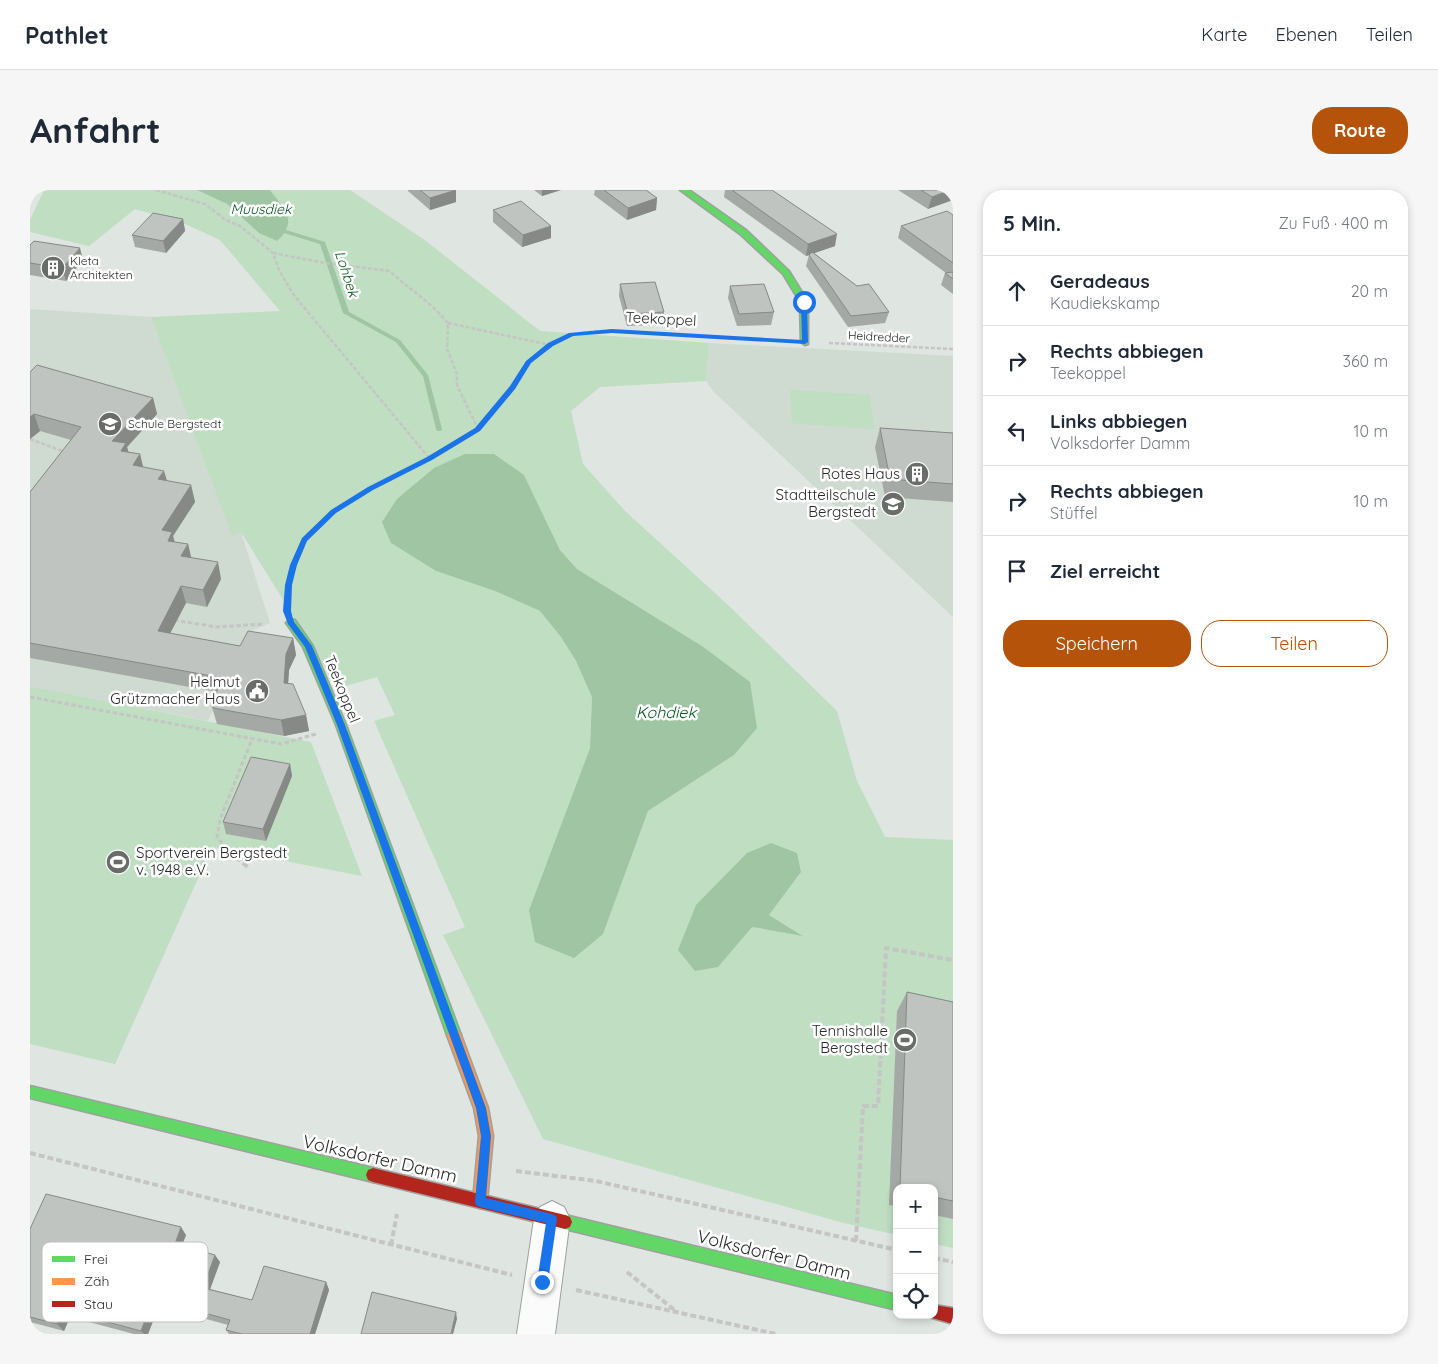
<!DOCTYPE html>
<html lang="de">
<head>
<meta charset="utf-8">
<style>
	:root { --surface:#fff; --page:#f6f6f7; --text:#1f2937; --muted:#747a83; --line:#e0e1e3; --accent:#b45309 }
	body { margin:0; font-family:Quicksand,sans-serif; background:var(--page); color:var(--text) }
	.controls { position:absolute; right:15px; bottom:15px; display:grid; overflow:hidden; border-radius:10px; box-shadow:0 2px 8px #0003 }
	.controls button { width:45px; height:45px; display:grid; place-items:center; padding:0; border:0; border-bottom:1px solid var(--line); background:var(--surface); color:var(--text); font:25px sans-serif }
	.stop { position:absolute; width:15px; height:15px; margin:-11px; border:4px solid #1a73e8; border-radius:50%; background:#fff }
	.stop.end { background:#1a73e8; border-color:#fff; box-shadow:0 1px 5px #0008 }
	.list { margin:0; padding:0; list-style:none }
	h2 { display:flex; justify-content:space-between; align-items:center; height:65px; margin:0; padding:0 20px; font-size:21px }
	h2 small { font-size:16px; font-weight:400; color:var(--muted) }
	.list li { display:grid; grid-template-columns:32px 1fr auto; gap:15px; align-items:center; box-sizing:border-box; height:70px; padding:0 20px; border-top:1px solid var(--line) }
	.list b { display:block; font-size:19px; white-space:nowrap }
	.list p { margin:0; font-size:16px; white-space:nowrap; color:var(--muted) }
	.list em { font-size:16px; font-style:normal; color:var(--muted) }
	.actions { display:flex; gap:10px; padding:15px 20px }
	.actions a { flex:1; padding:11px 0; border:1px solid var(--accent); border-radius:20px; text-align:center; font-size:18px; color:var(--accent) }
	.actions .main { background:var(--accent); color:#fff }
	.icon { flex:none; width:28px; height:28px; fill:none; stroke:currentColor; stroke-width:2; stroke-linecap:round; stroke-linejoin:round }
	.map { position:relative; flex:none; width:923px; height:1144px; overflow:hidden; border-radius:20px }
	header { display:flex; align-items:center; gap:30px; box-sizing:border-box; height:70px; padding:0 25px; background:var(--surface); border-bottom:1px solid var(--line) }
	header strong { font-size:24px }
	nav { display:flex; gap:28px; margin-inline-start:auto; font-size:18px }
	.intro { display:flex; align-items:center; justify-content:space-between; box-sizing:border-box; height:120px; padding:0 30px }
	h1 { margin:0; font-size:35px }
	.button { padding:12px 22px; border-radius:20px; background:var(--accent); color:#fff; font-size:18px; font-weight:700 }
	main { display:flex; gap:30px; padding:0 30px }
	aside { flex:1; background:var(--surface); border-radius:20px; box-shadow:0 2px 8px #0003 }
	.map>svg:first-child { display:block }
	.built { fill:#cfdad0 }
	.green { fill:#bfdec2; fill-rule:evenodd }
	.water { fill:#9fc5a2 }
	.lines { fill:none; stroke-linecap:round; stroke-linejoin:round }
	.stream { fill:#9fc5a2; fill-rule:evenodd }
	.street-casing { stroke:#9ea19e; stroke-width:2 }
	.fast-casing { stroke:#9ea19e; stroke-width:3 }
	.slow-casing { stroke:#9ea19e; stroke-width:3 }
	.jam-casing { stroke:#9ea19e; stroke-width:3 }
	.path-far2 { stroke:#c4c5c4; stroke-width:2.5; stroke-dasharray:4 2; stroke-linecap:butt }
	.path-far1 { stroke:#c4c5c4; stroke-width:3; stroke-dasharray:4.5 2.5; stroke-linecap:butt }
	.path { stroke:#c4c5c4; stroke-width:4; stroke-dasharray:6 3; stroke-linecap:butt }
	.street { fill:#fafbfa; fill-rule:evenodd }
	.fast { fill:#63d668; fill-rule:evenodd }
	.slow { fill:#ff974d; fill-rule:evenodd }
	.jam { fill:#b3261e; fill-rule:evenodd }
	.wall { fill:#a5a9a5 }
	.shaded-wall { fill:#868986 }
	.building { fill:#c0c4c0; stroke:#868986 }
	.route { fill:#1a73e8 }
	.labels { text-anchor:middle; stroke-width:5; stroke-linejoin:round; paint-order:stroke }
	.far-poi-label { font-size:12px; fill:#292c29; stroke:#fff; text-anchor:start }
	.far-street-label { font-size:12px; fill:#292c29; stroke:#fff }
	.far-water-label { font-size:14px; font-style:italic; fill:#085a1f; stroke:#fff }
	.street-label { font-size:15px; fill:#292c29; stroke:#fff }
	.poi-label { font-size:15px; fill:#292c29; stroke:#fff; text-anchor:end }
	.water-label { font-size:16px; font-style:italic; fill:#085a1f; stroke:#fff }
	.near-street-label { font-size:18px; fill:#292c29; stroke:#fff }
	.key { fill:#fff; stroke:#bfc0bf; stroke-width:1 }
	.key-label { font-size:14px; fill:#292c29 }
</style>
</head>
<body>
<header>
<strong>Pathlet</strong>
<nav><a>Karte</a><a>Ebenen</a><a>Teilen</a></nav>
</header>
<div class="intro"><h1>Anfahrt</h1><a class="button">Route</a></div>
<main>
<div class="map">
<svg width="923" height="1144" viewBox="0 0 923 1144">
	<rect width="100%" height="100%" fill="#dfe5e0"/>
	<g class="built">
		<polygon points="0,119 121,127 202,345 211,342 240,433 219,442 178,531 0,496"/>
		<polygon points="679,153 923,166 923,427 683,201 676,191"/>
	</g>
	<g class="green">
		<path d="M14 0H167L197 14 229 43 253 18 240 0H320L396 51 510 141 679 153 676 191 570 197 541 221 553 274 595 321 698 415 807 521 827 591 855 647 923 650V1058L904 1054V998H867V1045L814 1033 513 949 413 745 435 737 344 531 365 525 347 487 308 498 211 342 202 346 121 127 250 121 190 50 153 33 105 19 59 56 0 42V30ZM494 285 530 360 547 379 672 456 704 565 618 621 573 744 499 720 560 558 562 507 546 471 531 447 510 421 465 401 406 381 361 353ZM771 682 739 725 772 745 722 737Z"/>
		<polygon points="760,200 840,205 844,239 762,233"/>
		<polygon points="0,496 281,552 332,686 182,657 85,874 0,854"/>
	</g>
	<g class="water">
		<path d="M167 0H240C254 19 269 31 247 51L229 43 197 14Z"/>
		<polygon points="435,264 464,264 494,285 530,360 547,379 672,456 720,492 727,538 704,565 618,621 573,744 544,768 505,752 499,720 560,558 562,507 546,471 531,447 510,421 465,401 406,381 361,353 352,332 367,309 404,278"/>
		<polygon points="741,653 767,663 771,682 739,725 773,746 722,737 688,777 665,781 648,760 666,715 717,663"/>
	</g>
	<g class="lines">
		<polygon class="stream" points="256,40 295,52 319,122 370,150 398,185 412,239 411,241 407,241 406,239 393,186 366,152 313,123 290,54 254,43 254,41"/>
		<g class="street-casing">
			<polygon id="street" points="522,1011 534,1017 540,1029 525,1144 487,1144 504,1029 510,1017"/>
		</g>
		<g class="fast-casing">
			<g id="fast">
				<polygon points="650,0 659,0 716,40 759,81 778,112 778,154 775,155 771,152 770,112 753,84 710,44"/>
				<polygon points="261,429 265,430 283,456 316,535 431,845 429,849 424,851 419,849 417,845 306,535 273,457 256,433"/>
				<polygon points="0,896 343,978 348,980 350,985 348,990 343,992 0,908"/>
				<polygon points="535,1025 867,1105 867,1120 535,1039 530,1037 528,1032 530,1027"/>
			</g>
		</g>
		<g class="slow-casing">
			<polygon id="slow" points="424,839 429,841 431,845 458,918 463,946 457,1011 455,1016 450,1018 445,1016 443,1011 449,946 444,918 417,845 419,841"/>
		</g>
		<g class="jam-casing">
			<g id="jam">
				<polygon points="343,978 535,1025 540,1027 542,1032 540,1037 535,1039 343,992 338,990 336,985 338,980"/>
				<polygon points="904,1115 923,1118 923,1134 899,1127 898,1125 904,1125"/>
			</g>
		</g>
		<g class="path-far2">
			<polyline points="126,0 175,14 194,29 210,36 243,63 249,80 263,104 400,269"/>
			<polyline points="243,63 295,73 359,81 402,116 418,133 417,159 427,184 427,195 448,239"/>
			<polyline points="418,133 520,155"/>
			<polyline points="799,153 923,159"/>
			<polyline points="0,249 35,262"/>
			<path d="M350 294C381 278 421 261 447 240 459 230 468 217 477 204 506 163 521 143 574 141L750 151"/>
		</g>
		<g class="path-far1">
			<path d="M258 409C259 392 261 375 269 360 283 331 325 308 352 293"/>
			<polyline points="144,430 186,437 234,434"/>
			<polyline points="0,507 251,554 286,544"/>
			<polyline points="207,668 187,648 190,629 222,549"/>
		</g>
		<g class="path">
			<polyline points="206,667 219,678"/>
			<polyline points="0,963 482,1085"/>
			<polyline points="486,981 566,991 867,1060"/>
			<polyline points="826,1051 833,916 848,916 856,758 923,770"/>
			<polyline points="361,1055 367,1024"/>
			<polyline points="904,1068 923,1072"/>
			<polyline points="597,1082 647,1122"/>
			<polyline points="546,1100 746,1144"/>
		</g>
		<use href="#street" class="street"/>
		<use href="#fast" class="fast"/>
		<use href="#slow" class="slow"/>
		<use href="#jam" class="jam"/>
	</g>
	<g class="wall">
		<polygon points="378,0 426,0 426,12 400,20 378,1"/>
		<polygon points="504,0 531,0 512,6"/>
		<polygon points="565,0 616,0 627,8 626,20 597,30 564,5"/>
		<polygon points="695,0 742,0 805,56 784,63 859,122 855,133 818,137 776,76 779,65 776,66 694,7"/>
		<polygon points="868,0 923,0 898,19"/>
		<polygon points="463,20 521,48 492,57 463,32"/>
		<polygon points="923,25 923,104 911,95 915,83 916,83 868,48 871,36"/>
		<polygon points="153,29 155,41 136,63 105,57 102,45"/>
		<polygon points="0,55 53,70 36,91 0,85"/>
		<polygon points="590,94 634,122 633,135 597,136 589,106"/>
		<polygon points="700,96 744,122 741,135 707,136 698,108"/>
		<polygon points="0,182 123,208 127,224 97,257 98,262 110,264 113,277 137,291 161,295 165,312 143,346 145,352 158,354 161,368 191,389 177,417 156,413 140,443 210,456 263,448 266,465 259,480 258,494 276,525 279,541 254,546 187,534 181,514 187,502 0,468 0,302 41,250 10,241 0,249"/>
		<polygon points="850,238 923,243 923,312 855,307 845,257"/>
		<polygon points="260,574 262,586 236,651 196,644 193,632"/>
		<polygon points="877,802 923,812 923,1029 904,1025 904,998 867,998 867,1016 859,1015 867,821"/>
		<polygon points="0,1039 156,1045 152,1056 190,1072 180,1099 222,1110 296,1092 299,1100 285,1144 199,1144 196,1140 198,1135 129,1116 118,1144 104,1144 40,1127 34,1141 0,1132"/>
	</g>
	<g class="shaded-wall">
		<polygon points="426,0 426,12 400,20 400,8"/>
		<polygon points="512,0 531,0 512,6"/>
		<polygon points="920,0 923,0 923,10 898,19 902,7"/>
		<polygon points="627,8 626,20 597,30 598,18"/>
		<polygon points="153,29 155,41 136,63 133,51"/>
		<polygon points="521,36 521,48 492,57 493,45"/>
		<polygon points="807,44 805,56 776,66 778,54"/>
		<polygon points="50,58 53,70 36,91 32,78"/>
		<polygon points="123,208 127,224 97,257 101,270 82,251"/>
		<polygon points="4,224 10,241 0,249 0,227"/>
		<polygon points="110,264 114,281 103,275"/>
		<polygon points="134,281 139,297 128,289"/>
		<polygon points="161,295 165,312 143,346 146,359 142,367 132,340"/>
		<polygon points="158,354 162,371 151,366"/>
		<polygon points="188,372 191,389 177,417 173,400"/>
		<polygon points="151,396 156,413 133,457 128,441"/>
		<polygon points="263,448 266,465 259,480 257,510 254,493 256,464"/>
		<polygon points="276,525 279,541 254,546 251,530"/>
		<polygon points="260,574 262,586 236,651 233,639"/>
		<polygon points="151,1037 156,1045 149,1062 145,1054"/>
		<polygon points="185,1065 190,1072 178,1105 173,1098"/>
		<polygon points="296,1092 299,1100 285,1144 280,1144"/>
		<polygon points="123,1109 129,1116 118,1144 114,1144 111,1141"/>
		<polygon points="33,1120 40,1127 34,1141 27,1134"/>
		<polygon points="426,1122 427,1129 423,1144 421,1144"/>
	</g>
	<g class="building">
		<polygon points="390,0 426,0 400,8"/>
		<polygon points="574,0 616,0 627,8 598,18"/>
		<polygon points="702,0 742,0 807,44 778,54"/>
		<polygon points="891,0 920,0 902,7"/>
		<polygon points="491,11 521,36 493,45 463,20"/>
		<polygon points="917,21 923,25 923,73 871,36"/>
		<polygon points="123,23 153,29 133,51 102,45"/>
		<polygon points="4,51 50,58 32,78 0,73 0,55"/>
		<polygon points="782,62 827,96 839,94 859,122 821,126 779,65"/>
		<polygon points="923,82 923,89 915,83"/>
		<polygon points="625,92 634,122 598,124 590,94"/>
		<polygon points="734,94 744,122 709,124 700,96"/>
		<polygon points="7,175 123,208 82,251 96,253 91,261 110,264 103,275 134,281 128,289 161,295 132,340 142,342 138,351 158,354 151,366 188,372 173,400 151,396 128,441 210,456 218,441 263,448 256,464 254,493 263,494 276,525 251,530 183,518 185,515 181,514 193,488 0,453 0,302 51,237 4,224 0,227 0,182"/>
		<polygon points="850,238 923,243 923,294 860,289"/>
		<polygon points="221,567 260,574 233,639 193,632"/>
		<polygon points="877,802 923,812 923,1011 904,1007 904,998 870,998"/>
		<polygon points="16,1004 151,1037 145,1054 185,1065 173,1098 222,1110 234,1076 296,1092 280,1144 212,1144 196,1140 200,1130 123,1109 111,1141 33,1120 27,1134 0,1127 0,1039"/>
		<polygon points="342,1102 426,1122 421,1144 331,1144"/>
	</g>
	<polygon class="route" points="774,110 777,112 778,152 775,154 582,143 543,146 523,156 501,173 485,199 450,241 402,270 343,300 306,323 277,351 267,375 262,395 261,421 264,432 282,456 315,535 456,918 461,946 456,1008 522,1024 526,1026 527,1029 518,1092 516,1096 512,1098 509,1096 507,1092 516,1033 450,1017 446,1015 445,1011 451,946 446,918 307,535 275,457 258,434 253,421 255,395 260,375 272,348 301,320 338,297 397,267 445,238 480,196 496,171 518,153 539,143 582,139 772,150 771,112"/>
	<defs>
		<g id="building-disc" transform="scale(1.25)"><circle r="9.5" fill="#696d69" stroke="#fff"/><path d="M-4-6H4V6H1V3H-1V6H-4ZM-2.5-4.3h1.7v1.8h-1.7ZM.8-4.3h1.7v1.8H.8ZM-2.5-1h1.7V.8h-1.7ZM.8-1h1.7V.8H.8Z" fill="#fff"/></g>
		<g id="school-disc" transform="scale(1.25)"><circle r="9.5" fill="#696d69" stroke="#fff"/><path d="M0-5L7-2L0 1L-7-2ZM-4 1L0 2.5L4 1V4Q0 6-4 4Z" fill="#fff"/></g>
		<g id="civic-disc" transform="scale(1.25)"><circle r="9.5" fill="#696d69" stroke="#fff"/><path d="M-.6-6.5H3V-4.5H.6V-3L4-1V1h2V6H-6V1h2V-1L-.6-3ZM-1.2 2.5V6h2.4V2.5Z" fill="#fff"/></g>
		<g id="stadium-disc" transform="scale(1.25)"><circle r="9.5" fill="#696d69" stroke="#fff"/><path d="M0-5a6.5 5 0 1 0 0 10a6.5 5 0 1 0 0-10ZM-3.5-1.8h7v3.6h-7Z" fill="#fff"/></g>
	</defs>
	<g fill-rule="evenodd">
		<use href="#building-disc" x="23" y="78"/>
		<use href="#school-disc" x="80" y="234"/>
		<use href="#building-disc" x="887" y="284"/>
		<use href="#school-disc" x="863" y="314"/>
		<use href="#civic-disc" x="227" y="501"/>
		<use href="#stadium-disc" x="88" y="672"/>
		<use href="#stadium-disc" x="875" y="850"/>
	</g>
	<g class="labels">
		<g class="far-poi-label">
			<text x="40" y="75">Kleta<tspan x="40" dy="14">Architekten</tspan></text>
			<text x="98" y="238">Schule Bergstedt</text>
		</g>
		<g class="far-street-label">
			<text transform="translate(849 147) rotate(3)" y="4">Heidredder</text>
		</g>
		<g class="far-water-label">
			<text x="231" y="24">Muusdiek</text>
			<text transform="translate(317 84) rotate(72)" y="5">Lohbek</text>
		</g>
		<g class="street-label">
			<text transform="translate(631 129) rotate(3)" y="5">Teekoppel</text>
			<text transform="translate(312 499) rotate(68)" y="5">Teekoppel</text>
		</g>
		<g class="poi-label">
			<text x="870" y="289">Rotes Haus</text>
			<text x="846" y="310">Stadtteilschule<tspan x="846" dy="17">Bergstedt</tspan></text>
			<text x="210" y="497">Helmut<tspan x="210" dy="17">Grützmacher Haus</tspan></text>
			<text x="106" y="668" text-anchor="start">Sportverein Bergstedt<tspan x="106" dy="17">v. 1948 e.V.</tspan></text>
			<text x="858" y="846">Tennishalle<tspan x="858" dy="17">Bergstedt</tspan></text>
		</g>
		<g class="water-label">
			<text x="636" y="528">Kohdiek</text>
		</g>
		<g class="near-street-label">
			<text transform="translate(350 969) rotate(13)" y="6">Volksdorfer Damm</text>
			<text transform="translate(744 1065) rotate(14)" y="6">Volksdorfer Damm</text>
		</g>
	</g>
	<rect x="12" y="1052" width="166" height="80" rx="8" class="key"/>
	<rect x="22" y="1066" width="23" height="6" fill="#63d668"/>
	<rect x="22" y="1088" width="23" height="7" fill="#ff974d"/>
	<rect x="22" y="1111" width="23" height="6" fill="#b3261e"/>
	<g class="key-label">
		<text x="54" y="1074">Frei</text>
		<text x="54" y="1096">Zäh</text>
		<text x="54" y="1119">Stau</text>
	</g>
</svg>
<div class="controls">
<button>+</button>
<button>−</button>
<button><svg class="icon" aria-label="locate" viewBox="0 0 24 24"><circle cx="12" cy="12" r="6"/><path d="M12 2v4M12 18v4M2 12h4M18 12h4"/></svg></button>
</div>
<div class="stop" style="left:774px;top:112px"></div>
<div class="stop end" style="left:512px;top:1092px"></div>
</div>
<aside>
<h2>5 Min.<small>Zu Fuß · 400 m</small></h2>
<ul class="list">
<li><svg class="icon" aria-label="ahead" viewBox="0 0 24 24"><path d="M12 20V5M6 11l6-6 6 6"/></svg><div><b>Geradeaus</b><p>Kaudiekskamp</p></div><em>20 m</em></li>
<li><svg class="icon" aria-label="right" viewBox="0 0 24 24"><path d="M7 20v-9h11M14 6l5 5-5 5"/></svg><div><b>Rechts abbiegen</b><p>Teekoppel</p></div><em>360 m</em></li>
<li><svg class="icon" aria-label="left" viewBox="0 0 24 24"><path d="M17 20v-9H6M10 6l-5 5 5 5"/></svg><div><b>Links abbiegen</b><p>Volksdorfer Damm</p></div><em>10 m</em></li>
<li><svg class="icon" aria-label="right" viewBox="0 0 24 24"><path d="M7 20v-9h11M14 6l5 5-5 5"/></svg><div><b>Rechts abbiegen</b><p>Stüffel</p></div><em>10 m</em></li>
<li><svg class="icon" aria-label="arrive" viewBox="0 0 24 24"><path d="M6 21V4h12l-3 4 3 4H6"/></svg><div><b>Ziel erreicht</b></div></li>
</ul>
<div class="actions"><a class="main">Speichern</a><a>Teilen</a></div>
</aside>
</main>
</body>
</html>
